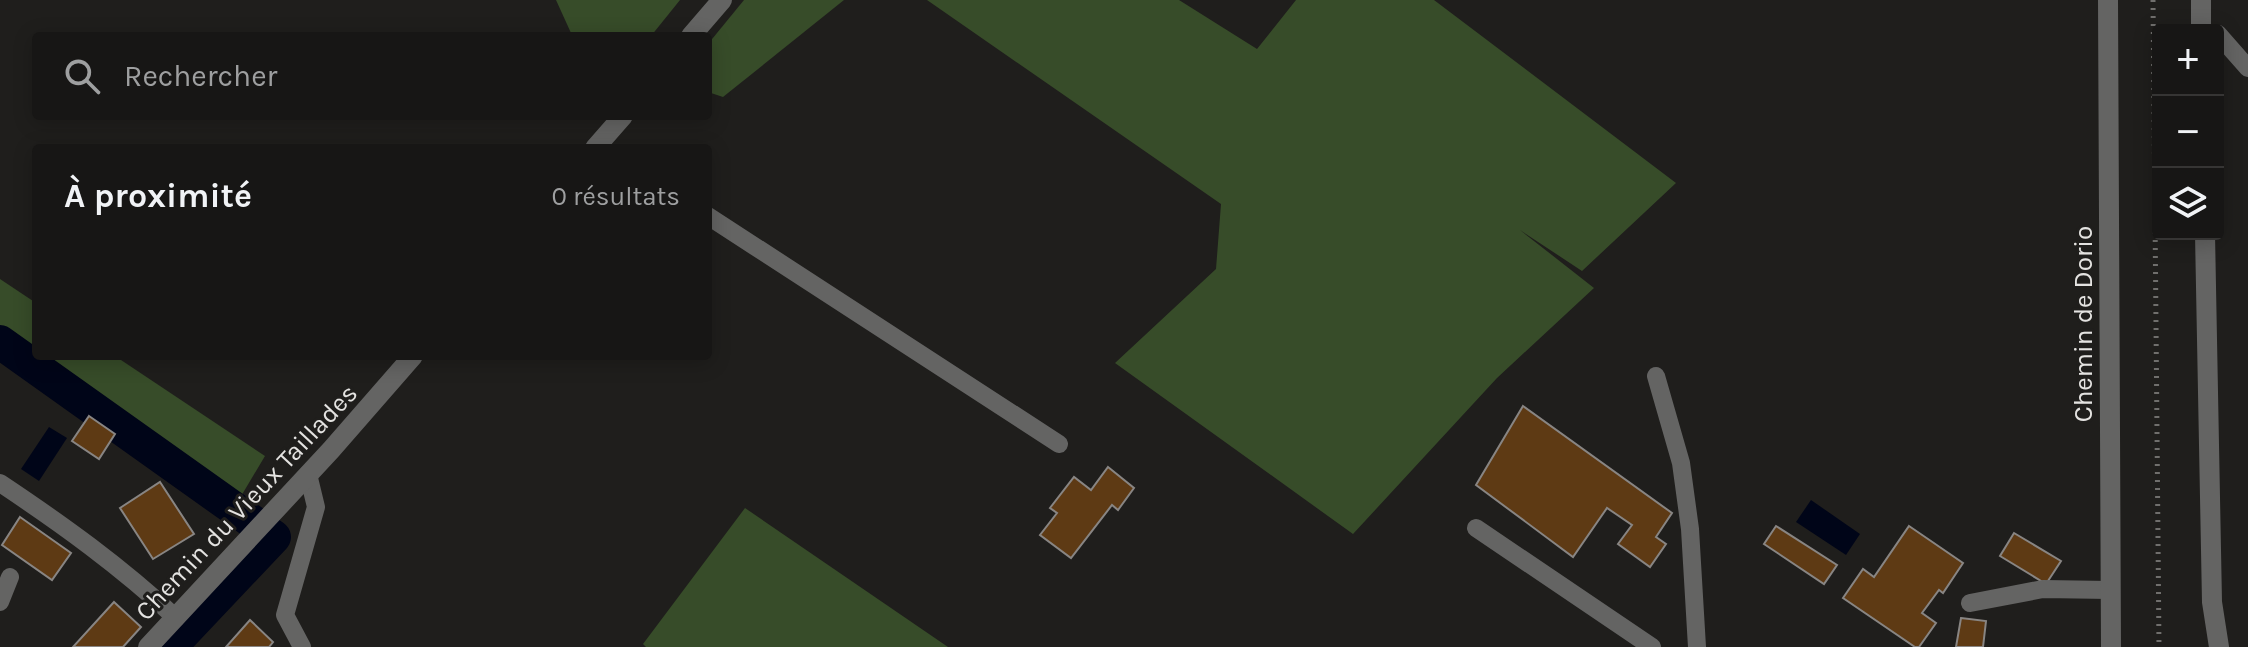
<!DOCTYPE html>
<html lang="fr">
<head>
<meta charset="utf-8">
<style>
	:root { --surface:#171615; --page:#201f1e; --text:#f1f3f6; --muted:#9e9fa0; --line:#363534 }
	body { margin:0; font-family:Karla,sans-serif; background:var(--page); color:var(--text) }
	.controls { position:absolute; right:24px; top:24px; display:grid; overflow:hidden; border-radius:8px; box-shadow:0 4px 20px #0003 }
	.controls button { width:72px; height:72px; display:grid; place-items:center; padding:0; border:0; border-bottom:2px solid var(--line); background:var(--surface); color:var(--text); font:40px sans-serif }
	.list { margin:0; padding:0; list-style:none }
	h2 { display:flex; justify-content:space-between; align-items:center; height:104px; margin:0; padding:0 32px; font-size:34px }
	h2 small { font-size:26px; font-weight:400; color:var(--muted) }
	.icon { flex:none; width:44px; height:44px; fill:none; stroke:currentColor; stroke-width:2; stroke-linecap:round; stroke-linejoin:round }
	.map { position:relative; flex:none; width:2248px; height:647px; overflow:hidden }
	.search { position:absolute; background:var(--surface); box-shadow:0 4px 20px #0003; left:32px; top:32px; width:680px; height:88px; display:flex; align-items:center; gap:20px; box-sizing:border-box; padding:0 28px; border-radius:8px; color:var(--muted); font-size:30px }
	.panel { position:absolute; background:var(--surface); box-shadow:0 4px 20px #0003; left:32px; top:144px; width:680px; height:216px; border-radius:8px }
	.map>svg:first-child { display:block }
	.green { fill:#374c29 }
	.water { fill:#000518 }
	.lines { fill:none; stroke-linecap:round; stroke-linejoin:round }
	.canal { stroke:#000518; stroke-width:34 }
	.building { fill:#5e3a14; stroke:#888583; stroke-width:2 }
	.path { stroke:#706f6d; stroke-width:5; stroke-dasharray:2 6; stroke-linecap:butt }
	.lane { stroke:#646463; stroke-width:18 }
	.street { stroke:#646463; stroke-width:20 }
	.labels { text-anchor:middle; stroke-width:6; stroke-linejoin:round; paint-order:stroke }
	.street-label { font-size:26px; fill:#e4e3e1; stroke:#1f1e1c }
</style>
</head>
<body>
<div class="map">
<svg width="2248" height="647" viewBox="0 0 2248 647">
	<rect width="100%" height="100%" fill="#1f1e1c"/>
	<g class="green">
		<polygon points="556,0 680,0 651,36 576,36 571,33"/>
		<polygon points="744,0 844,0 723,97 708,92 708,44"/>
		<polygon points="927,0 1179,0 1257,49 1296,0 1434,0 1676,183 1582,271 1520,230 1594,288 1497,378 1353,534 1115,363 1216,269 1221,204"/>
		<polygon points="0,279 36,303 36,356 115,356 265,456 237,503 0,333"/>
		<polygon points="745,508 948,647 646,647 643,644"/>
	</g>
	<g class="water">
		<polygon points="49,427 67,438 39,481 21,469"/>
		<polygon points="1811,500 1860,534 1846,555 1796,522"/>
	</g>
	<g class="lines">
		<polyline class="canal" points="0,342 274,537 170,647"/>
	</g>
	<g class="building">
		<polygon points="1523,406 1672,513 1656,537 1666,544 1650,567 1618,544 1632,525 1607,508 1573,557 1476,485"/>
		<polygon points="89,416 115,434 99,459 72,441"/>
		<polygon points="1108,467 1134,488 1118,510 1112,505 1071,558 1040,535 1057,513 1050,508 1074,477 1091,490"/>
		<polygon points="160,482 194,534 153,559 120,508"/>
		<polygon points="20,517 71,553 52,580 2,545"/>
		<polygon points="1776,526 1837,565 1824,584 1764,544"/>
		<polygon points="1909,526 1963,563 1943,593 1939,590 1922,613 1936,623 1919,647 1915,647 1843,598 1863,569 1874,577"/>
		<polygon points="2014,533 2061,561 2046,584 2000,556"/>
		<polygon points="114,602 141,627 123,647 73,647"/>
		<polygon points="1961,618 1986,621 1983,647 1956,647"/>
		<polygon points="250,620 273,642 269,647 226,647"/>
	</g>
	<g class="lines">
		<polyline class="path" points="2153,0 2159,647"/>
		<g class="lane">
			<polyline points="2218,34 2248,68"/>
			<polyline points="708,216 1059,444"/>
			<polyline points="1656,376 1681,463 1690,529 1697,647"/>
			<path d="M0 483C63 525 120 566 176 618"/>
			<polyline points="1476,528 1652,647"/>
			<polyline points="0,602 10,577"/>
			<polyline points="1970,603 2043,589 2110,590"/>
			<polyline points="302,647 285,615 316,507 308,474"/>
		</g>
		<g class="street">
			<polyline points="2108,0 2111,647"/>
			<polyline points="2201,30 2201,0"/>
			<polyline points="691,36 722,0"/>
			<polyline points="595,148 623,116"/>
			<polyline points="2205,234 2212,602 2219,647"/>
			<polyline points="148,647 331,450 413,356"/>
		</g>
	</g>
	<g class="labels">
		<g class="street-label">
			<text transform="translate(2083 324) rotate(-90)" y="9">Chemin de Dorio</text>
			<text transform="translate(246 502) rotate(-47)" y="9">Chemin du Vieux Taillades</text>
		</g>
	</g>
</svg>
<div class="controls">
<button>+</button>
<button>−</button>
<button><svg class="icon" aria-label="layers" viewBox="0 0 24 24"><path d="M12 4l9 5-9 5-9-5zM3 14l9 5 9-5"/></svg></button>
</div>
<div class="search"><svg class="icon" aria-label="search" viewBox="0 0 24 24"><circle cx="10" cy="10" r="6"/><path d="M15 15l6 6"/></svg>Rechercher</div>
<section class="panel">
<h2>À proximité<small>0 résultats</small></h2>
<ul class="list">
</ul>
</section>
</div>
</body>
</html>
